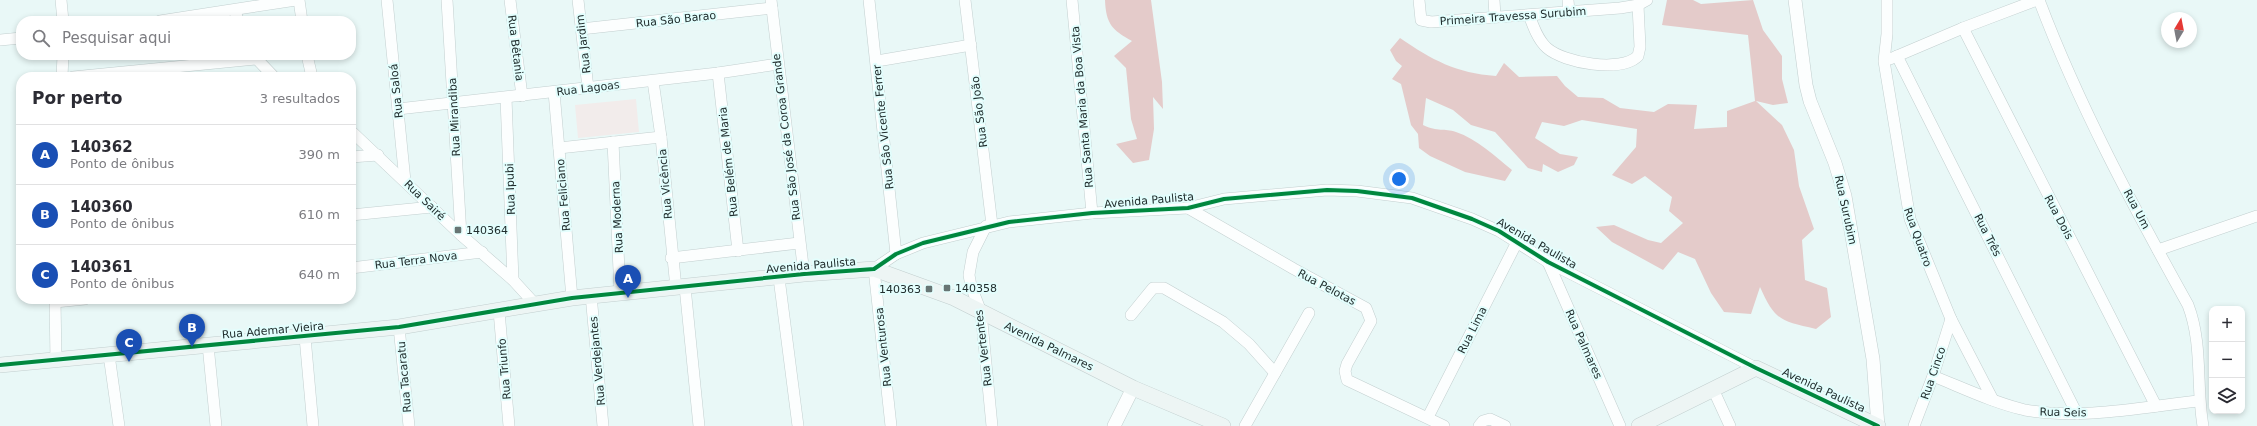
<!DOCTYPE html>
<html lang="pt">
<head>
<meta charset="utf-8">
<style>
	:root { --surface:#fff; --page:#f2f2f3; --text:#2b2b33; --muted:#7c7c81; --line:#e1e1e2; --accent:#677574 }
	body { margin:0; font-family:"DejaVu Sans",sans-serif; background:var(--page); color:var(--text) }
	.controls { position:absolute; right:12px; bottom:12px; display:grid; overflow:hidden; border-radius:8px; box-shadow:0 2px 6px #0003 }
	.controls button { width:36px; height:36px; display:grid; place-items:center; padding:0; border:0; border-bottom:1px solid var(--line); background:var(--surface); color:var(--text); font:20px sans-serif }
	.compass { position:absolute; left:2161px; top:12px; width:36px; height:36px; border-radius:50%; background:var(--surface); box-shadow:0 2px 6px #0003; rotate:10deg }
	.you { position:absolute; left:1399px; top:179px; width:14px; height:14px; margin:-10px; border:3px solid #fff; border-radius:50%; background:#1a73e8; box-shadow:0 0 0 6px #1a73e833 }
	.badge { display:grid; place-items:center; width:26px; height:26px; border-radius:50%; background:var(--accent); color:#fff; font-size:13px; font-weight:700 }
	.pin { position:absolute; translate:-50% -33px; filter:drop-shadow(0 1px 2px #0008) }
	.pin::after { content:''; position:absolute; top:21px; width:14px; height:12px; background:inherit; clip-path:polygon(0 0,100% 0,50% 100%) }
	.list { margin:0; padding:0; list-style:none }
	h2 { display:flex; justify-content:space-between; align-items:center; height:52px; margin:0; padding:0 16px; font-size:17px }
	h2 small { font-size:13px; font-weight:400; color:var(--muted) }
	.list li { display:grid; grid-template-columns:26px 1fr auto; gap:12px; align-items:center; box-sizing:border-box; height:60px; padding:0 16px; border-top:1px solid var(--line) }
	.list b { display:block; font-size:15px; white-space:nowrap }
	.list p { margin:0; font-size:13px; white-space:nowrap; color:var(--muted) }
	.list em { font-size:13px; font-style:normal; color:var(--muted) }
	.icon { flex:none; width:22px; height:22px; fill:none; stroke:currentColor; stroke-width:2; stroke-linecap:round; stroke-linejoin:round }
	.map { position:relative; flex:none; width:2257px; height:426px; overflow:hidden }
	.search { position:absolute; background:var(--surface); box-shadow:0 2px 6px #0003; left:16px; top:16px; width:340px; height:44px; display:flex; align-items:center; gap:10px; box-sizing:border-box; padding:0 14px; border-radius:16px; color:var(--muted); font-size:15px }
	.panel { position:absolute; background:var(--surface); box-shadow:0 2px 6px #0003; left:16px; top:72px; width:340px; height:232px; border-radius:16px }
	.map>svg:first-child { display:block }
	.green { fill:#f2eceb }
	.forest { fill:#e4cbca }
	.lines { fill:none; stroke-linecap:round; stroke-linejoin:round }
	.minor-casing { stroke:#c2cfcf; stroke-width:12 }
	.tertiary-casing { stroke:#c2cfcf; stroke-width:14 }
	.secondary-casing { stroke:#c2cfcf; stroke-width:16 }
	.minor { stroke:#fcfefe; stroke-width:11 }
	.tertiary { stroke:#fcfefe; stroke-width:13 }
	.secondary { stroke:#edf5f4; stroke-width:15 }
	.cycleway-casing { stroke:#e3fefd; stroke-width:6 }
	.cycleway { stroke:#00873e; stroke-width:4 }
	.poi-dot { fill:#677574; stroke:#e3fefd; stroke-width:1.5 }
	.labels { text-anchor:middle; stroke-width:4; stroke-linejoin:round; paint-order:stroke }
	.street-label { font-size:11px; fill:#212e2e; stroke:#e3fefd }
	.poi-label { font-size:11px; fill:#212e2e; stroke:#e3fefd; text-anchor:start }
</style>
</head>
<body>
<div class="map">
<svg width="2257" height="426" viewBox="0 0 2257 426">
	<rect width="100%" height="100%" fill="#e9f8f7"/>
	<polygon class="green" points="636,99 639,132 578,138 575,105"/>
	<g class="forest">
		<path d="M1105 0H1151L1162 82 1163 109 1153 97 1154 129 1149 160 1133 163 1116 144 1137 139 1131 119 1126 68 1114 56 1132 41C1112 30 1106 24 1105 0Z"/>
		<path d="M1667 0H1693L1701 4 1753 0 1763 30 1782 56V79L1788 103 1773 105 1756 101 1782 125 1794 150 1799 186 1814 229 1802 240 1805 280 1827 288 1831 317 1816 329C1781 321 1775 321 1760 287L1751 314 1724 312 1711 293 1695 259 1678 252 1663 270 1612 242 1596 227 1614 225 1648 240 1661 243 1683 223 1669 211 1672 197 1645 176 1632 184 1612 175 1636 147 1637 129 1582 120 1564 126 1542 122 1535 138 1560 154 1578 157 1574 165 1558 172 1543 164 1542 172 1528 168 1495 132 1471 125 1453 110 1426 98 1423 125C1438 132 1444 128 1456 132 1477 139 1495 156 1512 170L1505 181 1465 172 1430 156 1419 148 1418 134 1411 125 1401 84 1392 79 1402 66 1396 61 1390 50 1400 38C1432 60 1456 73 1496 76L1504 63 1519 77 1557 76 1565 86 1578 97 1603 98 1620 108 1654 112 1668 104 1697 105 1694 129 1727 127V111L1755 101 1748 35 1662 25Z"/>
	</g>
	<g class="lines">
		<g class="minor-casing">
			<g id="minor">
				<polyline points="61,0 63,21"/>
				<polyline points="299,0 302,21"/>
				<polyline points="387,0 405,181"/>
				<polyline points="447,0 461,235"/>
				<polyline points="510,0 522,96"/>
				<polyline points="578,0 588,88"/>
				<polyline points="771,0 804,274"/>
				<polyline points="869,0 896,254"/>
				<polyline points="965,0 992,225"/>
				<polyline points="1072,0 1092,213"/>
				<polyline points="1419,0 1421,20 1431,22 1620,8 1638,5 1647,0"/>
				<polyline points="1494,0 1495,16"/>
				<polyline points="1568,0 1569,12"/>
				<polyline points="1887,0 1887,34 1884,61 1910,219 1951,319 1993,400"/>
				<path d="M2039 0C2079 106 2133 206 2188 305 2203 344 2196 385 2203 426"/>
				<polyline points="235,10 238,21"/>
				<path d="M1529 15C1533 26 1538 40 1547 48 1564 63 1621 73 1638 56L1640 47 1638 5"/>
				<polyline points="160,21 296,0"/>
				<polyline points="1963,28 2156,406"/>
				<polyline points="581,29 772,8"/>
				<polyline points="0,40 21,38"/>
				<polyline points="253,55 274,77"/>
				<polyline points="307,55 312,77"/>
				<polyline points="1897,56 2077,414"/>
				<polyline points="1890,59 1963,28 2037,0"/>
				<polyline points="877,61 971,45"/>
				<polyline points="718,73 738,251"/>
				<polyline points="62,77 63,55"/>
				<polyline points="73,77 256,59"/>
				<polyline points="653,81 661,137 676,288"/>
				<polyline points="554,92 572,298"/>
				<polyline points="506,98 513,280"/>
				<polyline points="398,109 718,73 778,64"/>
				<polyline points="351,131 461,235 513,280 534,303"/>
				<polyline points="613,142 620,292"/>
				<polyline points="559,148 661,137"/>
				<polyline points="351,157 378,155"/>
				<polyline points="1188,208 1294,269 1366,308 1371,321 1347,364 1345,371 1347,380 1444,426"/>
				<polyline points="351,215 432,207"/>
				<polyline points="986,226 973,252 969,275 971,286 981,312 992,426"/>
				<polyline points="2158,250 2257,216"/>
				<polyline points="671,258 799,243"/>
				<polyline points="1548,262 1620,426"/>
				<polyline points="351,268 482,252"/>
				<polyline points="779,278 798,426"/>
				<polyline points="685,287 699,426"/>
				<polyline points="591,295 603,426"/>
				<polyline points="55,299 56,361"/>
				<polyline points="55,302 85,299"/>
				<polyline points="499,311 509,426"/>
				<polyline points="1131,315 1153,288 1164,288 1223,322 1249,344 1275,373"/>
				<polyline points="399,327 409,426"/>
				<polyline points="305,337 313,426"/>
				<polyline points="208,345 216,426"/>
				<polyline points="109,355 119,426"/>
				<path d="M1933 376C1963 388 1994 403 2025 410 2080 420 2143 407 2198 401"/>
				<polyline points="1713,389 1730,426"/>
				<polyline points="1428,417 1516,244"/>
				<polyline points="891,426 874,269 896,254 923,243 1009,222 1092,213 1188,208 1224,199 1327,190 1357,191 1412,198 1472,219 1499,231 1548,262 1756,368"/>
				<polyline points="1245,426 1309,313"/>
				<polyline points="1479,426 1483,421 1490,419 1505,426"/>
				<polyline points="1914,426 1933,376 1951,319"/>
			</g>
		</g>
		<g class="tertiary-casing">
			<g id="tertiary">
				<polyline points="1795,0 1806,85 1810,101 1835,163 1845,196 1873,359 1878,426"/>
				<polyline points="1114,426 1133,388"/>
			</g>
		</g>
		<g class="secondary-casing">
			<g id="secondary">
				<polyline points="0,365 399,327 572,298 804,274 874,269 954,298 1133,388 1223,426"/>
				<polyline points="1639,426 1756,368 1878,426"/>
			</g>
		</g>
		<use href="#minor" class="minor"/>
		<use href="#tertiary" class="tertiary"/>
		<use href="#secondary" class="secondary"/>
		<g class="cycleway-casing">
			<polyline id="cycleway" points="0,365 399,327 572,298 804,274 874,269 896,254 923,243 1009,222 1092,213 1188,208 1224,199 1327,190 1357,191 1412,198 1472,219 1499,231 1548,262 1756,368 1878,426"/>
		</g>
		<use href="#cycleway" class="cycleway"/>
	</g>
	<g class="poi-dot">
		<rect x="454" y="226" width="8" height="8" rx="2"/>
		<rect x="943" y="284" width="8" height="8" rx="2"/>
		<rect x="925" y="285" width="8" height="8" rx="2"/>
	</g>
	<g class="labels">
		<g class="street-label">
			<text transform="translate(1513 16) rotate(-4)" y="4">Primeira Travessa Surubim</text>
			<text transform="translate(676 19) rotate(-6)" y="4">Rua São Barao</text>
			<text transform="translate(583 44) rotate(-97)" y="4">Rua Jardim</text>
			<text transform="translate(516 48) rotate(83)" y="4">Rua Bêtania</text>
			<text transform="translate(588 88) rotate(-7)" y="4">Rua Lagoas</text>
			<text transform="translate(396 91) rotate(-96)" y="4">Rua Saloá</text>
			<text transform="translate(1082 107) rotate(-95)" y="4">Rua Santa Maria da Boa Vista</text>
			<text transform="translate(979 112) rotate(-97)" y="4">Rua São João</text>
			<text transform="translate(454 117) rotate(-93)" y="4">Rua Mirandiba</text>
			<text transform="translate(883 127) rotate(-96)" y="4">Rua Sâo Vicente Ferrer</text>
			<text transform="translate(786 137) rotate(-97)" y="4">Rua São José da Coroa Grande</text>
			<text transform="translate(728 162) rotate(-96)" y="4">Rua Belém de Maria</text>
			<text transform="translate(665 184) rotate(-95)" y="4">Rua Vicência</text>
			<text transform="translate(510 189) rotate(-92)" y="4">Rua Ipubi</text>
			<text transform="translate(563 195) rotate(-95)" y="4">Rua Feliciano</text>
			<text transform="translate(425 200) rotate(44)" y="4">Rua Sairé</text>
			<text transform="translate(1149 200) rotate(-5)" y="4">Avenida Paulista</text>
			<text transform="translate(2137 209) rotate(62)" y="4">Rua Um</text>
			<text transform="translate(1846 210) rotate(78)" y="4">Rua Surubim</text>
			<text transform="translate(617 217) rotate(-93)" y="4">Rua Moderna</text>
			<text transform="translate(2059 217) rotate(62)" y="4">Rua Dois</text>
			<text transform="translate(1988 235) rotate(63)" y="4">Rua Três</text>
			<text transform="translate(1918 237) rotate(70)" y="4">Rua Quatro</text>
			<text transform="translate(1537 243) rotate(30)" y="4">Avenida Paulista</text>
			<text transform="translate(416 260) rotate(-7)" y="4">Rua Terra Nova</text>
			<text transform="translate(811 265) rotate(-5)" y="4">Avenida Paulista</text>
			<text transform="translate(1327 287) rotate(28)" y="4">Rua Pelotas</text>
			<text transform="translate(273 330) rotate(-5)" y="4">Rua Ademar Vieira</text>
			<text transform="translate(1472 330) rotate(-63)" y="4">Rua Lima</text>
			<text transform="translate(1584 344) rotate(66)" y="4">Rua Palmares</text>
			<text transform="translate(1049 346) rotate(26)" y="4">Avenida Palmares</text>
			<text transform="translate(883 347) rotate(-96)" y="4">Rua Venturosa</text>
			<text transform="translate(983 348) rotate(-97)" y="4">Rua Vertentes</text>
			<text transform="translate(597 361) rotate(-95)" y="4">Rua Verdejantes</text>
			<text transform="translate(504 369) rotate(-95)" y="4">Rua Triunfo</text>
			<text transform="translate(1933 373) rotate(-71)" y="4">Rua Cinco</text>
			<text transform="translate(404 377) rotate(-95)" y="4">Rua Tacaratu</text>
			<text transform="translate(1824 390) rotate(25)" y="4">Avenida Paulista</text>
			<text transform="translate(2063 412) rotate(1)" y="4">Rua Seis</text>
		</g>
		<g class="poi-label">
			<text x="466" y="234">140364</text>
			<text x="955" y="292">140358</text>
			<text x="921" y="293" text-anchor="end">140363</text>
		</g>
	</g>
</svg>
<div class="controls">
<button>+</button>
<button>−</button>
<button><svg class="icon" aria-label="layers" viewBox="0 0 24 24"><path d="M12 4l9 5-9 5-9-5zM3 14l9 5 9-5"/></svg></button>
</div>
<svg class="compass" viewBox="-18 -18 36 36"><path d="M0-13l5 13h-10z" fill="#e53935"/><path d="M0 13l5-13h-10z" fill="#7c7c81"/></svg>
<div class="you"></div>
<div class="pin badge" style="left:628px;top:298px;background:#1a4fb4">A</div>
<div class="pin badge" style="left:192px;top:347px;background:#1a4fb4">B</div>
<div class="pin badge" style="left:129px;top:362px;background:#1a4fb4">C</div>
<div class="search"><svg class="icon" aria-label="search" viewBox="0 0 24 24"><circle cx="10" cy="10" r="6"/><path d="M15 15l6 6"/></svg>Pesquisar aqui</div>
<section class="panel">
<h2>Por perto<small>3 resultados</small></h2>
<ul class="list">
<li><span class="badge" style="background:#1a4fb4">A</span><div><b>140362</b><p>Ponto de ônibus</p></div><em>390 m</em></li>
<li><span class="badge" style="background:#1a4fb4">B</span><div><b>140360</b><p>Ponto de ônibus</p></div><em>610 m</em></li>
<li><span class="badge" style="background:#1a4fb4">C</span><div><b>140361</b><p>Ponto de ônibus</p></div><em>640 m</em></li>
</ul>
</section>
</div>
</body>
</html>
